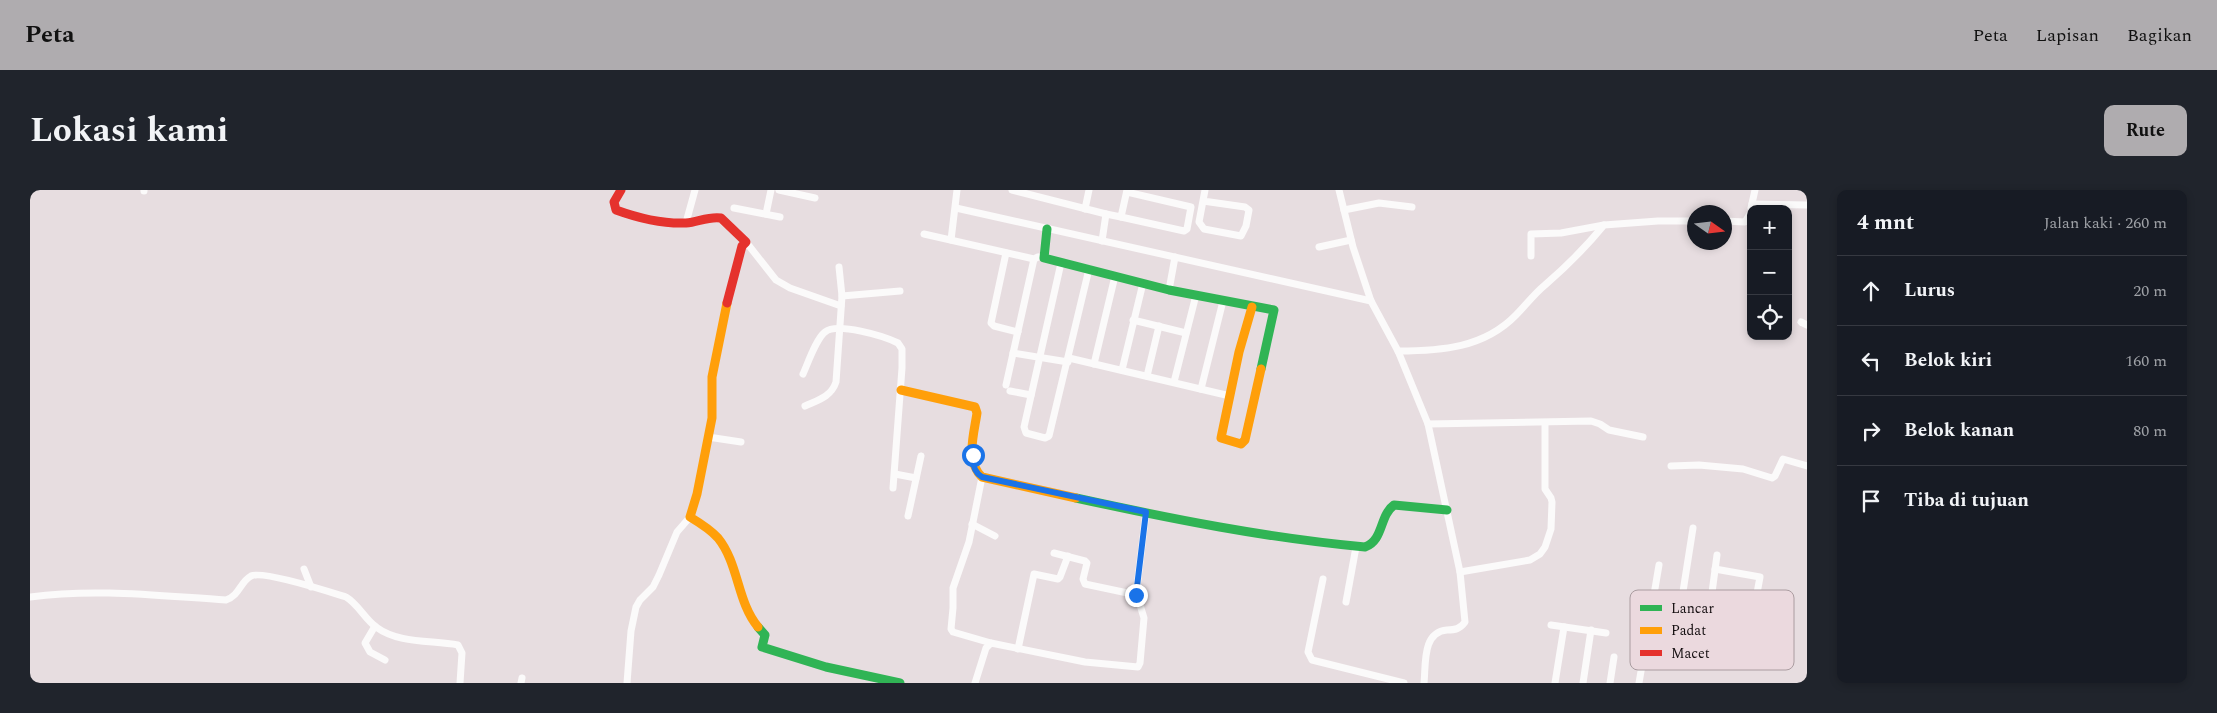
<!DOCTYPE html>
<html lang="id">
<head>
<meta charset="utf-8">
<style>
	:root { --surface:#171b24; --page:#20242c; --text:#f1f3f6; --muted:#9ea1a6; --line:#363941; --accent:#afacaf }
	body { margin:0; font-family:Spectral,serif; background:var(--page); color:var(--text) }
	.controls { position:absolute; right:15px; top:15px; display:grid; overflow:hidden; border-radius:10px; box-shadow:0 2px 8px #0003 }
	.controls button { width:45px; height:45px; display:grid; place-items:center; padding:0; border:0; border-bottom:1px solid var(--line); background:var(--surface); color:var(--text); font:25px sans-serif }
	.compass { position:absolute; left:1657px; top:15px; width:45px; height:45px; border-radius:50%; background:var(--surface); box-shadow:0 2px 8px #0003; rotate:104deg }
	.stop { position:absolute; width:15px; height:15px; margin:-11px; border:4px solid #1a73e8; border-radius:50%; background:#fff }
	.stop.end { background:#1a73e8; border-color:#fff; box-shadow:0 1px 5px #0008 }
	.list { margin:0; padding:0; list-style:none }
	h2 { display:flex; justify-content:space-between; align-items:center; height:65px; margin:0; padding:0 20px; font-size:21px }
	h2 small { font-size:16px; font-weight:400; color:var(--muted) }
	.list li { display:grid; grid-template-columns:32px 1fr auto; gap:15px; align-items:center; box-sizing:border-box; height:70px; padding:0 20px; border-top:1px solid var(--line) }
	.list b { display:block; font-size:19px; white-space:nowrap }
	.list em { font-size:16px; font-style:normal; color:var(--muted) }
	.icon { flex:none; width:28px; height:28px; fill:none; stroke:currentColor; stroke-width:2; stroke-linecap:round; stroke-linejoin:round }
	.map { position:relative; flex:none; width:1777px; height:493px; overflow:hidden; border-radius:10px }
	header { display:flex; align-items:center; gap:30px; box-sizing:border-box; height:70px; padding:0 25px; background:var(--accent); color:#111 }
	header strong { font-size:24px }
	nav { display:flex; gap:28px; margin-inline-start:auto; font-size:18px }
	.intro { display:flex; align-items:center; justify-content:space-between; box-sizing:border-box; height:120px; padding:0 30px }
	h1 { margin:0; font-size:35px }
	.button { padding:12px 22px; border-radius:10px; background:var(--accent); color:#111; font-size:18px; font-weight:700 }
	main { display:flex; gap:30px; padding:0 30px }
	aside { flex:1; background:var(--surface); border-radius:10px; box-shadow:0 2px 8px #0003 }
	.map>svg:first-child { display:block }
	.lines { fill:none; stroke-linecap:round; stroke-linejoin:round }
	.street { stroke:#fbfafa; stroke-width:7 }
	.fast { stroke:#30b455; stroke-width:9 }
	.slow { stroke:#ff9f0a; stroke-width:9 }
	.jam { stroke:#e5322d; stroke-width:9 }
	.route { stroke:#1a73e8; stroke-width:6 }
	.key { fill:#ebd9de; stroke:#aa9ca0; stroke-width:1 }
	.key-label { font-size:14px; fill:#140e10 }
</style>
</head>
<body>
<header>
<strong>Peta</strong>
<nav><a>Peta</a><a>Lapisan</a><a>Bagikan</a></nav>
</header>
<div class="intro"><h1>Lokasi kami</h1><a class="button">Rute</a></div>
<main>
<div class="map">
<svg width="1777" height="493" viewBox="0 0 1777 493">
	<rect width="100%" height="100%" fill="#e7dde0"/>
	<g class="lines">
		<g class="street">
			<polyline points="749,0 785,8"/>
			<polyline points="982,0 1076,24 1072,51"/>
			<path d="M1309 0 1323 57 1341 111 1368 161 1398 234 1430 382 1435 432C1430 439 1425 440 1417 440 1392 442 1396 474 1394 493"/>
			<polyline points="114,1 114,0"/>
			<polyline points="1173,11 1215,17 1219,20 1216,36 1211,46 1174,39 1169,32 1175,0"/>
			<polyline points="1722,14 1777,15"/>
			<polyline points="704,18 750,27"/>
			<polyline points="926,18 1341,111"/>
			<polyline points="1721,18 1725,0"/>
			<polyline points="1055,19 1059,0"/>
			<polyline points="1314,20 1349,13 1382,17"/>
			<polyline points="736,24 741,0"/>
			<polyline points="1076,24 1091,27 1097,0"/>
			<polyline points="1091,27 1154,41 1157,39 1161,17 1097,2"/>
			<polyline points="657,29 665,0"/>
			<polyline points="1694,31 1715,32 1721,22"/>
			<polyline points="894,44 1004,69 1008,67"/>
			<polyline points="921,50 927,0"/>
			<polyline points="716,52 746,90 760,98 811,116"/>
			<polyline points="1289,57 1321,50"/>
			<polyline points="976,63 961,133 964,136 988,142"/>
			<polyline points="1501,66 1501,44 1531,43 1574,35"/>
			<polyline points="1031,73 994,237 996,243 1015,248 1019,246 1059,79"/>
			<polyline points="1139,100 1145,67"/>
			<polyline points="812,106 870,101"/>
			<polyline points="1103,130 1156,143"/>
			<polyline points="1771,132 1777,135"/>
			<path d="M1368 161C1411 161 1454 158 1486 125 1496 115 1504 104 1515 95 1537 76 1556 57 1574 35L1628 31H1664"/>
			<polyline points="983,163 1038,172"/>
			<polyline points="1039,168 1200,206"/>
			<polyline points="1064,174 1085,86"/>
			<polyline points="1092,180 1113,93"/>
			<path d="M773 184C778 173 786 149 795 142 807 132 854 146 868 153L872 159V178L863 298"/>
			<polyline points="1117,186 1129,136"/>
			<polyline points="1144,192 1166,105"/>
			<polyline points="976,195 1004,69"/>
			<polyline points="1171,199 1193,111"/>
			<polyline points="980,201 1001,205"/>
			<path d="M775 216C788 210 801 207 806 192L812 106 809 77"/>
			<polyline points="1398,234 1561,231 1570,234 1579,240 1613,247"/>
			<polyline points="678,247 711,252"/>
			<polyline points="1641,276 1669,275 1713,279 1742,288 1745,286 1753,269 1777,276"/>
			<polyline points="865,284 886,288"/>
			<polyline points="952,287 939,352 923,398 923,418 921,439 923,442 961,453"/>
			<polyline points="878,326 891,266"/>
			<polyline points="942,334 965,346"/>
			<polyline points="1024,363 1055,371 1057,373 1053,389 1055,394 1107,405"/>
			<polyline points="274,379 281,397"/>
			<polyline points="1685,379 1730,387 1725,414"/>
			<polyline points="1430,382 1500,370 1510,364 1515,357 1521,339 1522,312 1521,308 1515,299 1515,234"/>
			<polyline points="1293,389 1278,462 1282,470 1374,493"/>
			<path d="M0 407C66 398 130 406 196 410 210 405 210 392 221 386 233 380 300 402 316 407 328 414 334 428 346 437 369 454 401 450 428 455L432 463 430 493"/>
			<polyline points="1681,407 1732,415"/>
			<polyline points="1316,412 1326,357"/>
			<polyline points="1650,420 1679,425 1687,365"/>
			<polyline points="1521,435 1576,443"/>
			<polyline points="345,436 335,453 340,462 355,470"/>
			<polyline points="1645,454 1674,458"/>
			<polyline points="988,459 1004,384 1028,389 1030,387 1038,366"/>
			<polyline points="1615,461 1643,465 1663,338"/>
			<polyline points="491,493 492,488"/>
			<polyline points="597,493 601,441 606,417 610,410 623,397 629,385 647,342 660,327"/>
			<polyline points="945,493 956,458 961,453 1055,472 1108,477 1110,473 1114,428 1107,405 1107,397 1116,322"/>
			<polyline points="1525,493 1534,437"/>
			<polyline points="1553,493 1561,440"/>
			<polyline points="1580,493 1584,467"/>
			<polyline points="1609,493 1629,375"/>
		</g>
		<g class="fast">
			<polyline points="1017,39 1014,68 1139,100 1244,120 1231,179"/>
			<path d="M1046 308C1142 329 1237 348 1335 357 1354 350 1349 326 1364 315L1417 320"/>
			<polyline points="728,437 735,445 732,457 796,477 870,493"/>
		</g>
		<g class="slow">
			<path d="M697 113 682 187V228L667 304 660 327C670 333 680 339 688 348 709 374 707 412 728 437"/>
			<polyline points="1222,117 1209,162 1191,248 1211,254 1215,250 1231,179"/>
			<path d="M871 200 945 217 947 223C944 244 935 271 952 287L1046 308"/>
		</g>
		<path class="jam" d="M591 0 584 12 586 20C608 28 632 34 656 33 668 32 679 26 691 28L716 52 712 56 697 113"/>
	</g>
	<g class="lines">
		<path class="route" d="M943 265C942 274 944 282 952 287L1116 322 1106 405"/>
	</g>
	<rect x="1600" y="400" width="164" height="80" rx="8" class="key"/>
	<rect x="1610" y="415" width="22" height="6" fill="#30b455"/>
	<rect x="1610" y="437" width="22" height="7" fill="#ff9f0a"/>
	<rect x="1610" y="460" width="22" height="6" fill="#e5322d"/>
	<g class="key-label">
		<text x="1641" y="423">Lancar</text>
		<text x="1641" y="445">Padat</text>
		<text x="1641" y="468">Macet</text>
	</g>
</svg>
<div class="controls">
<button>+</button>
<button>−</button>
<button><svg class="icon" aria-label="locate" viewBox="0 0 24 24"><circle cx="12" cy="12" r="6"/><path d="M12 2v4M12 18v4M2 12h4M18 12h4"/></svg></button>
</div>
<svg class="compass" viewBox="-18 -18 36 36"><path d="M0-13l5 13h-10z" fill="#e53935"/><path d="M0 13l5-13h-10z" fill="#9ea1a6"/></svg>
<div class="stop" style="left:943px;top:265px"></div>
<div class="stop end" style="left:1106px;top:405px"></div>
</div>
<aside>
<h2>4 mnt<small>Jalan kaki · 260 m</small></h2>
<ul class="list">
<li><svg class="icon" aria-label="ahead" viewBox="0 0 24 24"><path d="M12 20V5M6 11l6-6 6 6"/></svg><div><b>Lurus</b></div><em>20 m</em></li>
<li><svg class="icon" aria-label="left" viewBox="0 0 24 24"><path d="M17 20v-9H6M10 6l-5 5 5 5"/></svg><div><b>Belok kiri</b></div><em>160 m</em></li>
<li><svg class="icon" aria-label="right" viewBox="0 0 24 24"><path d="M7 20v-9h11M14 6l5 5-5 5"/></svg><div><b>Belok kanan</b></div><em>80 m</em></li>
<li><svg class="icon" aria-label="arrive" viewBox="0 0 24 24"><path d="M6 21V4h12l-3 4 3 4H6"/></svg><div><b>Tiba di tujuan</b></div></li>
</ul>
</aside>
</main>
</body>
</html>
